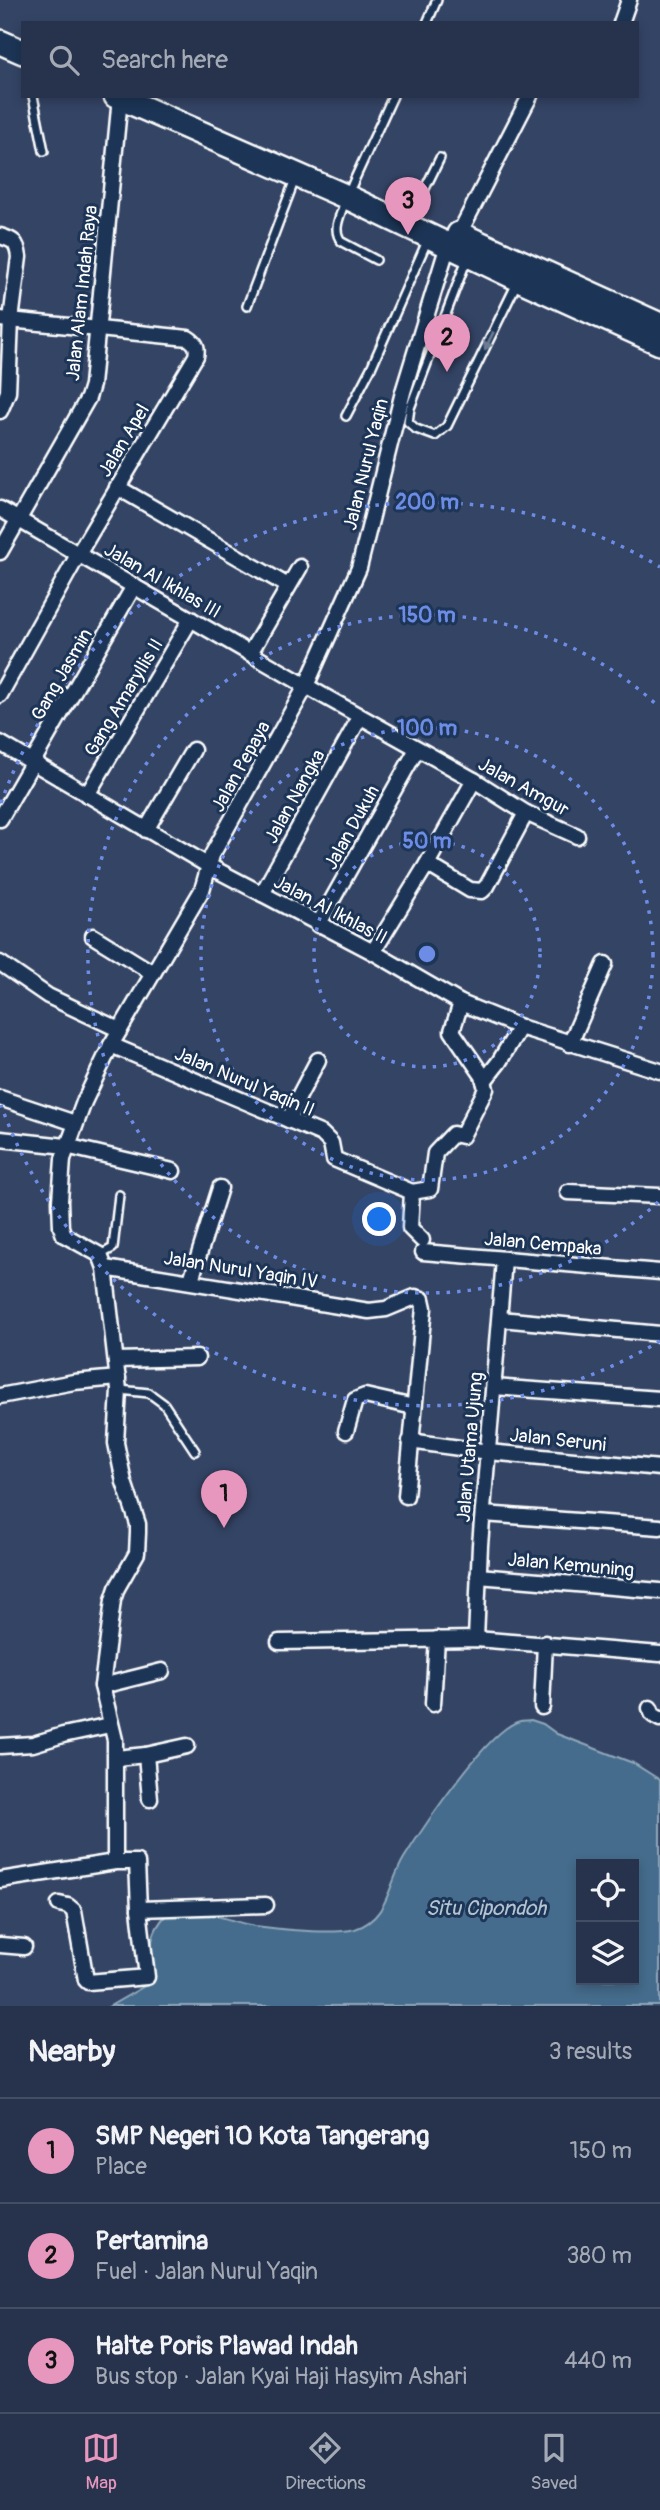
<!DOCTYPE html>
<html lang="en">
<head>
<meta charset="utf-8">
<style>
	:root { --surface:#27334c; --page:#2f3b53; --text:#f1f3f6; --muted:#a4aab5; --line:#434e64; --accent:#e797bd }
	body { margin:0; font-family:Pangolin,sans-serif; background:var(--page); color:var(--text) }
	.controls { position:absolute; right:21px; bottom:21px; display:grid; overflow:hidden; border-radius:0px; box-shadow:0 4px 10px #0003 }
	.controls button { width:63px; height:63px; display:grid; place-items:center; padding:0; border:0; border-bottom:2px solid var(--line); background:var(--surface); color:var(--text); font:35px sans-serif }
	.you { position:absolute; left:380px; top:1220px; width:24px; height:24px; margin:-18px; border:5px solid #fff; border-radius:50%; background:#1a73e8; box-shadow:0 0 0 10px #1a73e833 }
	.badge { display:grid; place-items:center; width:46px; height:46px; border-radius:50%; background:var(--accent); color:#111; font-size:23px; font-weight:700 }
	.pin { position:absolute; translate:-50% -58px; filter:drop-shadow(0 2px 4px #0008) }
	.pin::after { content:''; position:absolute; top:37px; width:24px; height:21px; background:inherit; clip-path:polygon(0 0,100% 0,50% 100%) }
	.list { margin:0; padding:0; list-style:none }
	h2 { display:flex; justify-content:space-between; align-items:center; height:91px; margin:0; padding:0 28px; font-size:30px }
	h2 small { font-size:23px; font-weight:400; color:var(--muted) }
	.list li { display:grid; grid-template-columns:46px 1fr auto; gap:21px; align-items:center; box-sizing:border-box; height:105px; padding:0 28px; border-top:2px solid var(--line) }
	.list b { display:block; font-size:26px; white-space:nowrap }
	.list p { margin:0; font-size:23px; white-space:nowrap; color:var(--muted) }
	.list em { font-size:23px; font-style:normal; color:var(--muted) }
	.icon { flex:none; width:38px; height:38px; fill:none; stroke:currentColor; stroke-width:2; stroke-linecap:round; stroke-linejoin:round }
	.map { position:relative; flex:none; width:660px; height:2006px; overflow:hidden }
	.search { position:absolute; background:var(--surface); box-shadow:0 4px 10px #0003; left:21px; right:21px; top:21px; height:77px; display:flex; align-items:center; gap:18px; box-sizing:border-box; padding:0 24px; border-radius:0px; color:var(--muted); font-size:26px }
	.sheet { height:406px; background:var(--surface) }
	nav { display:flex; justify-content:space-around; align-items:center; box-sizing:border-box; height:98px; border-top:2px solid var(--line); background:var(--surface); font-size:19px; color:var(--muted) }
	nav a { display:grid; justify-items:center; gap:4px }
	nav .on { color:var(--accent) }
	.map>svg:first-child { display:block }
	.water { fill:#446c8c; stroke:#8fa7ba; stroke-width:2; fill-rule:evenodd }
	.lines { fill:none; stroke-linecap:round; stroke-linejoin:round }
	.service-casing { stroke:#fff; stroke-width:12 }
	.minor-casing { stroke:#fff; stroke-width:19 }
	.primary-casing { stroke:#fff; stroke-width:28 }
	.service { stroke:#1d3557; stroke-width:7 }
	.minor { stroke:#1d3557; stroke-width:14 }
	.primary { stroke:#1d3557; stroke-width:23 }
	.oneway { fill:#6c7c92 }
	.ring { fill:none; stroke:#6c8ce6; stroke-width:3.5; stroke-dasharray:3.5 7 }
	.labels { text-anchor:middle; stroke-width:6; stroke-linejoin:round; paint-order:stroke }
	.street-label { font-size:19px; fill:#fff; stroke:#1d3557 }
	.water-label { font-size:21px; font-style:italic; fill:#b4c4d1; stroke:#1d3557 }
	.centre { fill:#6c8ce6; stroke:#1d3557; stroke-width:3.5 }
	.ring-label { font-size:21px; text-anchor:middle; font-weight:bold; fill:#6c8ce6; stroke:#1d3557; stroke-width:6; stroke-linejoin:round; paint-order:stroke }
</style>
</head>
<body>
<div class="map">
<svg width="660" height="2006" viewBox="0 0 660 2006">
	<rect width="100%" height="100%" fill="#344465"/>
	<filter id="ink" filterUnits="userSpaceOnUse"><feTurbulence type="fractalNoise" baseFrequency=".0143" numOctaves="2"/><feDisplacementMap in="SourceGraphic" scale="14" xChannelSelector="R" yChannelSelector="G"/><feConvolveMatrix kernelMatrix="1 2 1 2 8 2 1 2 1" color-interpolation-filters="sRGB"/></filter>
	<g filter="url(#ink)">
		<path class="water" d="M531 1720 543 1724 557 1734 633 1763 660 1780V2006H110L148 1984C157 1955 142 1942 166 1915 179 1915 195 1912 208 1914 224 1917 239 1923 255 1926 279 1929 332 1935 355 1929 389 1918 388 1884 404 1858 422 1829 489 1728 520 1721 523 1720 527 1721 531 1720ZM581 1864H634V1980H581Z"/>
		<g class="lines">
			<g class="service-casing">
				<g id="service">
					<polyline points="427,23 437,0"/>
					<polyline points="33,96 44,151"/>
					<polyline points="352,185 393,96"/>
					<path d="M345 201C341 215 331 230 342 242L376 260"/>
					<polyline points="413,213 440,158"/>
					<polyline points="467,259 410,408 408,422 416,429 435,436 447,426 517,283"/>
					<polyline points="247,306 295,179"/>
					<polyline points="346,416 371,368 428,239"/>
					<polyline points="100,1255 113,1248 119,1195"/>
					<polyline points="120,1390 149,1393 164,1404 195,1451"/>
				</g>
			</g>
			<g class="minor-casing">
				<g id="minor">
					<polyline points="621,23 629,0"/>
					<polyline points="459,234 530,96"/>
					<path d="M0 236C14 240 17 242 19 257L11 320 8 392 0 411"/>
					<path d="M0 319 188 338C196 343 198 347 196 356L83 546 0 695"/>
					<polyline points="117,487 288,586"/>
					<polyline points="0,509 322,695 474,780 526,813 577,836"/>
					<polyline points="0,552 88,398 92,385 120,98"/>
					<polyline points="250,653 300,567"/>
					<polyline points="0,743 209,866 373,952 461,1003 520,1027 660,1071"/>
					<polyline points="87,795 191,619"/>
					<polyline points="0,819 134,586"/>
					<polyline points="146,830 193,750"/>
					<polyline points="427,864 470,890 482,891 487,886 526,813"/>
					<polyline points="262,894 360,717"/>
					<polyline points="318,925 417,749"/>
					<polyline points="93,936 153,973"/>
					<polyline points="373,952 427,864 474,780"/>
					<polyline points="0,963 48,996 120,1030"/>
					<polyline points="570,1044 605,964"/>
					<polyline points="111,1045 322,1134 331,1143 334,1159 412,1192"/>
					<polyline points="484,1081 499,1062 520,1027"/>
					<polyline points="0,1098 75,1123"/>
					<polyline points="289,1120 299,1096 318,1060"/>
					<polyline points="0,1139 66,1146 173,1171"/>
					<polyline points="568,1192 660,1196"/>
					<polyline points="422,1240 410,1228 412,1192 430,1189 435,1153 453,1134 462,1136 486,1089 483,1076 452,1031 461,1003"/>
					<polyline points="423,1252 660,1272"/>
					<polyline points="105,1268 369,1311 386,1309 415,1297 422,1299 424,1308 406,1496"/>
					<polyline points="191,1280 220,1188"/>
					<polyline points="500,1319 660,1334"/>
					<polyline points="116,1360 197,1358"/>
					<polyline points="494,1387 660,1399"/>
					<polyline points="0,1396 74,1382 118,1378"/>
					<polyline points="346,1431 355,1400 365,1396 414,1407"/>
					<polyline points="410,1441 488,1452 660,1468"/>
					<polyline points="483,1514 660,1527"/>
					<polyline points="478,1576 660,1591"/>
					<polyline points="476,1639 480,1545 504,1260"/>
					<polyline points="279,1642 476,1639 660,1654"/>
					<polyline points="102,1686 162,1671"/>
					<polyline points="433,1704 437,1639"/>
					<polyline points="542,1707 545,1643"/>
					<polyline points="650,1708 653,1715 660,1719"/>
					<polyline points="0,1746 33,1744 63,1735 110,1725"/>
					<polyline points="146,1755 150,1799"/>
					<polyline points="116,1758 146,1755 187,1746"/>
					<polyline points="115,1862 115,1740 102,1686 113,1600 117,1588 137,1553 138,1533 138,1524 124,1482 116,1443 119,1390 105,1268 100,1255 64,1235 61,1227 60,1201 63,1159 84,1102 111,1045 202,890 212,855 306,686 359,568 403,392 448,245"/>
					<polyline points="0,1880 115,1862 137,1862 139,1909 147,1977 88,1982 86,1980 74,1911 68,1906 59,1904"/>
					<polyline points="139,1909 266,1905"/>
					<polyline points="0,1945 24,1947"/>
				</g>
			</g>
			<g class="primary-casing">
				<g id="primary">
					<polyline points="0,42 23,52"/>
					<polyline points="116,96 347,197 519,279 660,343"/>
					<polyline points="459,234 660,325"/>
				</g>
			</g>
			<use href="#service" class="service"/>
			<use href="#minor" class="minor"/>
			<use href="#primary" class="primary"/>
		</g>
		<defs><path id="oneway-solid" d="M-6-.8H1V-3.2L6.5 0L1 3.2V.8H-6Z" transform="scale(1.75)"/></defs>
		<use class="oneway" href="#oneway-solid" transform="translate(489 341) rotate(116)"/>
	</g>
	<g class="ring">
		<circle cx="427" cy="954" r="113"/>
		<circle cx="427" cy="954" r="226"/>
		<path d="M658 1202A339 339 0 1 1 658 706"/>
		<path d="M660 1341A452 452 0 0 1 1 1105M1 803A452 452 0 0 1 660 567"/>
	</g>
	<g class="labels">
		<g class="street-label">
			<text transform="translate(81 293) rotate(-84)" y="7">Jalan Alam Indah Raya</text>
			<text transform="translate(123 440) rotate(-59)" y="7">Jalan Apel</text>
			<text transform="translate(365 464) rotate(-76)" y="7">Jalan Nurul Yaqin</text>
			<text transform="translate(163 580) rotate(30)" y="7">Jalan Al Ikhlas III</text>
			<text transform="translate(61 674) rotate(-60)" y="7">Gang Jasmin</text>
			<text transform="translate(123 697) rotate(-59)" y="7">Gang Amaryllis II</text>
			<text transform="translate(240 766) rotate(-61)" y="7">Jalan Pepaya</text>
			<text transform="translate(524 786) rotate(29)" y="7">Jalan Amgur</text>
			<text transform="translate(294 796) rotate(-61)" y="7">Jalan Nangka</text>
			<text transform="translate(351 827) rotate(-61)" y="7">Jalan Dukuh</text>
			<text transform="translate(331 909) rotate(28)" y="7">Jalan Al Ikhlas II</text>
			<text transform="translate(245 1081) rotate(23)" y="7">Jalan Nurul Yaqin II</text>
			<text transform="translate(543 1243) rotate(5)" y="7">Jalan Cempaka</text>
			<text transform="translate(241 1269) rotate(9)" y="7">Jalan Nurul Yaqin IV</text>
			<text transform="translate(558 1439) rotate(6)" y="7">Jalan Seruni</text>
			<text transform="translate(469 1447) rotate(-85)" y="7">Jalan Utama Ujung</text>
			<text transform="translate(571 1564) rotate(5)" y="7">Jalan Kemuning</text>
		</g>
		<g class="water-label">
			<text x="486" y="1915">Situ Cipondoh</text>
		</g>
	</g>
	<circle cx="427" cy="954" r="10" class="centre"/>
	<g class="ring-label">
		<text x="427" y="509">200 m</text>
		<text x="427" y="622">150 m</text>
		<text x="427" y="735">100 m</text>
		<text x="427" y="848">50 m</text>
	</g>
</svg>
<div class="controls">
<button><svg class="icon" aria-label="locate" viewBox="0 0 24 24"><circle cx="12" cy="12" r="6"/><path d="M12 2v4M12 18v4M2 12h4M18 12h4"/></svg></button>
<button><svg class="icon" aria-label="layers" viewBox="0 0 24 24"><path d="M12 4l9 5-9 5-9-5zM3 14l9 5 9-5"/></svg></button>
</div>
<div class="you"></div>
<div class="pin badge" style="left:224px;top:1528px">1</div>
<div class="pin badge" style="left:447px;top:372px">2</div>
<div class="pin badge" style="left:408px;top:235px">3</div>
<div class="search"><svg class="icon" aria-label="search" viewBox="0 0 24 24"><circle cx="10" cy="10" r="6"/><path d="M15 15l6 6"/></svg>Search here</div>
</div>
<section class="sheet">
<h2>Nearby<small>3 results</small></h2>
<ul class="list">
<li><span class="badge">1</span><div><b>SMP Negeri 10 Kota Tangerang</b><p>Place</p></div><em>150 m</em></li>
<li><span class="badge">2</span><div><b>Pertamina</b><p>Fuel · Jalan Nurul Yaqin</p></div><em>380 m</em></li>
<li><span class="badge">3</span><div><b>Halte Poris Plawad Indah</b><p>Bus stop · Jalan Kyai Haji Hasyim Ashari</p></div><em>440 m</em></li>
</ul>
</section>
<nav>
<a class="on"><svg class="icon" aria-label="map" viewBox="0 0 24 24"><path d="M3 6l6-2 6 2 6-2v14l-6 2-6-2-6 2zM9 4v14M15 6v14"/></svg>Map</a>
<a><svg class="icon" aria-label="directions" viewBox="0 0 24 24"><path d="M12 3l9 9-9 9-9-9zM9 14v-3h6M13 9l2 2-2 2"/></svg>Directions</a>
<a><svg class="icon" aria-label="saved" viewBox="0 0 24 24"><path d="M7 4h10v16l-5-4-5 4z"/></svg>Saved</a>
</nav>
</body>
</html>
